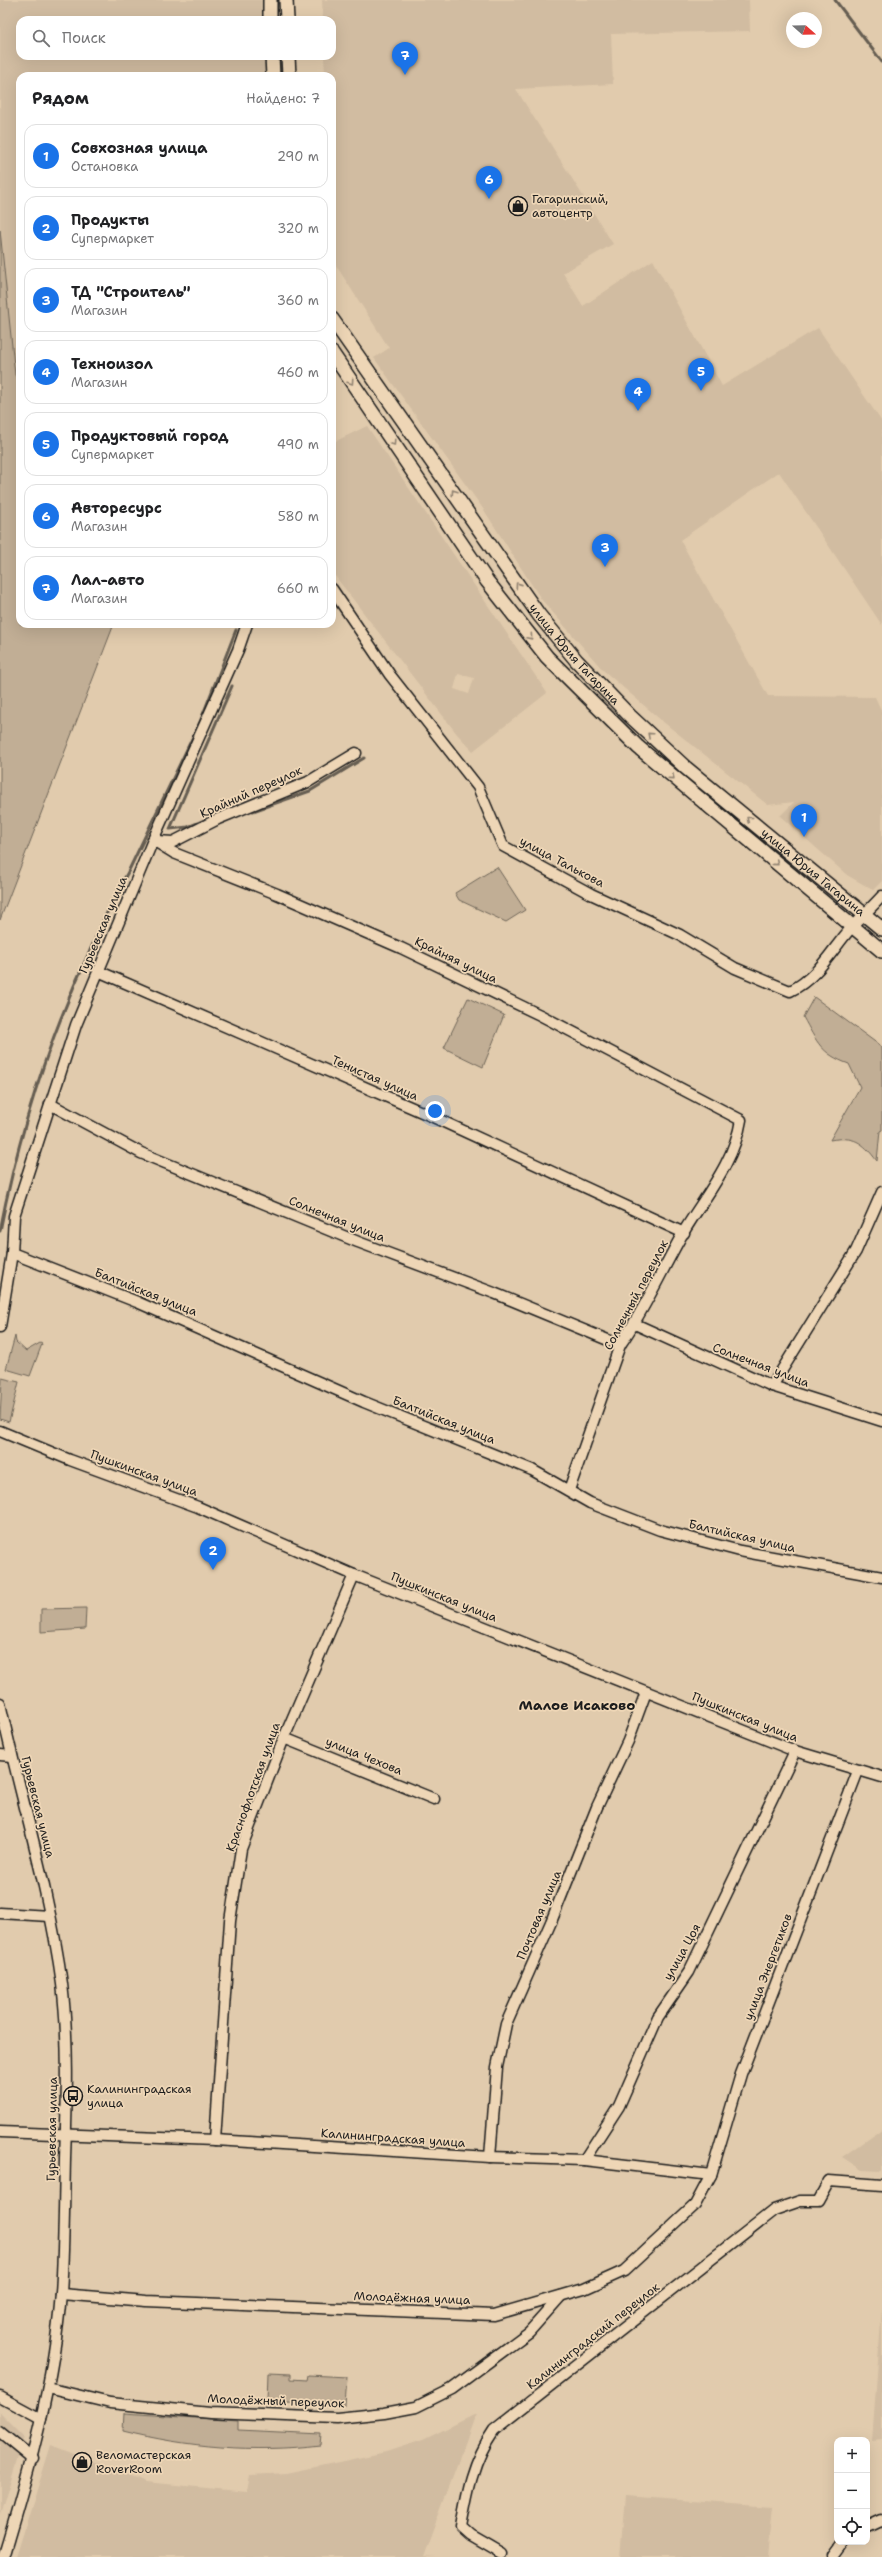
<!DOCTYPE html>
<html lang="ru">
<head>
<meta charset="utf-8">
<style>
	:root { --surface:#fff; --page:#f2f2f2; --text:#202124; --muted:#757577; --line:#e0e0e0; --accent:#1a73e8 }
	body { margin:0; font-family:"Shantell Sans",sans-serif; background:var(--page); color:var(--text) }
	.controls { position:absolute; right:12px; bottom:12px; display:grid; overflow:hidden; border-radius:8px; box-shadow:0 4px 16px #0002 }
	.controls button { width:36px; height:36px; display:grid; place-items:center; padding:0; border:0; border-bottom:1px solid var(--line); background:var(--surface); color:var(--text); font:20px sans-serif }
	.compass { position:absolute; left:786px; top:12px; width:36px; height:36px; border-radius:50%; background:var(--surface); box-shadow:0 4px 16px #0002; rotate:110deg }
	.you { position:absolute; left:435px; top:1111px; width:14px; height:14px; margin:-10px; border:3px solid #fff; border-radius:50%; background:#1a73e8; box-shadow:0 0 0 6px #1a73e833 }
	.badge { display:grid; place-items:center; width:26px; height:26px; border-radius:50%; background:var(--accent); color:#fff; font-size:13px; font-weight:700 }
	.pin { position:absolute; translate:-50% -33px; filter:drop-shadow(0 1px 2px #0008) }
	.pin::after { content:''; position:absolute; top:21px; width:14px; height:12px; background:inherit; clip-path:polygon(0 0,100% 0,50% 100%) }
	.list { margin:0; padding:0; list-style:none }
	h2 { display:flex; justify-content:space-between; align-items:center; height:52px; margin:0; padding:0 16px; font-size:17px }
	h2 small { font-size:13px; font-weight:400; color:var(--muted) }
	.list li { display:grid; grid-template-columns:26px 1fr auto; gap:12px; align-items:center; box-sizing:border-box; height:64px; margin:0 8px 8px; padding:0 8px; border:1px solid var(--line); border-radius:12px }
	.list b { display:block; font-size:15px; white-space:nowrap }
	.list p { margin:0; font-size:13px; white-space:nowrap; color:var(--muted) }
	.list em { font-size:13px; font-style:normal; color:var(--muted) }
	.icon { flex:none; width:22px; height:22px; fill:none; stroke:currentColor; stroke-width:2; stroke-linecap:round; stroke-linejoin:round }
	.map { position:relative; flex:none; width:882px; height:2557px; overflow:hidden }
	.search { position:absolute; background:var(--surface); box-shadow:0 4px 16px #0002; left:16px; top:16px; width:320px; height:44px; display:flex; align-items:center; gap:10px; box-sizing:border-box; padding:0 14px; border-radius:12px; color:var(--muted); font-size:15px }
	.panel { position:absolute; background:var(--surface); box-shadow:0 4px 16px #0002; left:16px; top:72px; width:320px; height:556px; border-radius:12px }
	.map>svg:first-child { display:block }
	.built { fill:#d1bca1; fill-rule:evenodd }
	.green { fill:#c1ae95; stroke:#6e6558 }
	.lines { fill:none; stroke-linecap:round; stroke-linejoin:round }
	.stream { stroke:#655d51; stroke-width:3 }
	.minor-casing { stroke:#1c1c1c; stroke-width:13 }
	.major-casing { stroke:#1c1c1c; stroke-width:16 }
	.minor { stroke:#eed6b6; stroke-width:10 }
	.major { stroke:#eed6b6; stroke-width:13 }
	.oneway { stroke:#908271 }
	.labels { text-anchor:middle; stroke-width:3.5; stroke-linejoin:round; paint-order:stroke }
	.poi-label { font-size:12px; fill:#1c1c1c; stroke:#eed6b6; text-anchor:start }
	.street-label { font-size:12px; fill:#1c1c1c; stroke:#eed6b6 }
	.quarter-label { font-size:14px; font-weight:bold; fill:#1c1c1c; stroke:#eed6b6 }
</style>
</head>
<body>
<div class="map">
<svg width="882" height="2557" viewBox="0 0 882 2557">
	<rect width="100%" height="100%" fill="#e1cbad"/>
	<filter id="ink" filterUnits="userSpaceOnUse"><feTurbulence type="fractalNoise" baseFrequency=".025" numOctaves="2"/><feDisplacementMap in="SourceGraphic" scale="8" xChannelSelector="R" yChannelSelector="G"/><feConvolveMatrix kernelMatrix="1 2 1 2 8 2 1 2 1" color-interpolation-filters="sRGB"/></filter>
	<g filter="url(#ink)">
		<g class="built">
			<polygon points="0,0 264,0 265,20 20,20 20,56 266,56 267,76 20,76 20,374 15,375 20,383 20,624 114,624 0,920"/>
			<polygon points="322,0 749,0 750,31 611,34 613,84 516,89 613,244 563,273 583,306 653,260 722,386 818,328 882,422 882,625 779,472 680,540 768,696 875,697 882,712 882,881 873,890 847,875 780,816 794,802 768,805 662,721 603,670 541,599 484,510 374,358 389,348 332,259 332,76 325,76 324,56 332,56 332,20 323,20"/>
			<path d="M367 426 547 693 473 751 457 734 332 572V443ZM458 674 474 678 469 694 454 689Z"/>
			<polygon points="882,2129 882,2171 862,2170 842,2157"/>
			<polygon points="882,2309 882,2439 872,2440"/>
			<polygon points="0,2413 24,2437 0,2515"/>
			<polygon points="476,2414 423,2556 433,2557 16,2557 51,2445 146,2482 247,2492 250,2475 287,2473 386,2452 423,2440"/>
			<polygon points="625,2496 772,2507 767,2557 620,2557"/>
		</g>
		<g class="green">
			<polygon points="0,230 15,375 20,383 20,624 114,624 0,920"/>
			<polygon points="497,867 525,910 506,922 459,900 455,893"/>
			<path d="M814 997 882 1047V1130L880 1131 877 1161C862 1141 854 1136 830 1140L860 1087 849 1064C821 1054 817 1042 803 1017Z"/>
			<polygon points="468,998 504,1015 483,1067 444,1048"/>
			<polygon points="15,1336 16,1342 26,1351 40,1343 42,1344 30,1376 6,1369"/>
			<polygon points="2,1378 19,1382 9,1422 0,1419"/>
			<polygon points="86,1608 85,1629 41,1632 41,1609"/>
			<polygon points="268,2373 291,2374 291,2379 307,2380 308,2375 347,2377 345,2405 267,2401"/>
			<path d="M124 2413 238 2421V2430L321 2434 320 2445C254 2453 187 2447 123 2431Z"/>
		</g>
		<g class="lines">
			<g class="stream">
				<polyline points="835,0 882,62"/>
				<polyline points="253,811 310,791 364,758"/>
				<polyline points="205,820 188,827 170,829 232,686"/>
				<path d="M0 1231C19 1132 49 1037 92 946 103 920 115 895 129 870L200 722 236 630"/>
			</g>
			<g class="minor-casing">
				<g id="minor">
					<path d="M332 589 390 675 478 787 503 846 591 894 680 935 735 968 790 991C818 978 832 949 852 927 862 916 872 907 882 896"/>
					<polyline points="247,624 238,650 153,840 76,1025 14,1216 12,1253 137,1302 364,1402 532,1470 590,1503 660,1530 740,1551 882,1577"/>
					<path d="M153 840 174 853 277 894 401 948 540 1015 741 1120C734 1163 705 1196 683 1233 662 1270 645 1309 620 1345L569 1490"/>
					<polyline points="157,841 173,842 218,819 308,782 356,753"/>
					<polyline points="98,971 431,1116 684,1233"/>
					<polyline points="50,1104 141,1153 358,1242 494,1293 620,1345"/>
					<polyline points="635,1324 772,1386 882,1421"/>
					<polyline points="0,1327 12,1253"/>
					<polyline points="772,1386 856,1251 882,1192"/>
					<polyline points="0,1431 70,1460 198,1507 354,1575 795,1751 882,1777"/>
					<path d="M0 1703C20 1796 49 1888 62 1984 69 2042 67 2100 65 2158 64 2203 64 2249 61 2293 54 2384 29 2471 3 2557"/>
					<polyline points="284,1738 434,1799"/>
					<polyline points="0,1755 12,1756"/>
					<polyline points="0,1913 49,1916"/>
					<polyline points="0,2132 215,2140 490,2157 584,2160 711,2175"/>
					<polyline points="215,2140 230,1921 241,1849 284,1738 354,1575"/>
					<polyline points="490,2157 497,2067 506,2024 551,1922 597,1807 628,1741 646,1692"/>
					<polyline points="584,2160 619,2106 658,2017 689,1972 795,1751"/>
					<polyline points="61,2294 146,2301 494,2315 584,2289 624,2271 695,2205 711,2175 741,2074 858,1771"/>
					<polyline points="48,2388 110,2403 210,2413 337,2418 384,2413 416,2407 452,2389 529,2332 561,2296"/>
					<polyline points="0,2397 41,2419"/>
					<polyline points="0,2432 33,2459"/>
					<polyline points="867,2527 882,2520"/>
					<path d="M501 2554 470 2536 461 2528C467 2493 473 2460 494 2430L774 2210 800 2201H818L829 2181 882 2185"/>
					<polyline points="832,2557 843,2542"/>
				</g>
			</g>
			<g class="major-casing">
				<g id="major">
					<polyline points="270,0 270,20"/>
					<polyline points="286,0 287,20"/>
					<polyline points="272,56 273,76"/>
					<polyline points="288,56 289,76"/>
					<path id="s1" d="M332 319 539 615 576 660 630 716 686 768 882 929"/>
					<polyline points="332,353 487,581 547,657 638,747 882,951"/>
				</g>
			</g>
			<use href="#minor" class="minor"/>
			<use href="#major" class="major"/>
		</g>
		<defs><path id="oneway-chevron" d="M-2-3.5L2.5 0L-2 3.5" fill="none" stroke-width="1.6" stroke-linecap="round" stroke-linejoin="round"/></defs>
		<g class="oneway">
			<use href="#oneway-chevron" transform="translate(351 382) rotate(56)"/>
			<use href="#oneway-chevron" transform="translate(393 443) rotate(56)"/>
			<use href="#oneway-chevron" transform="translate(454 492) rotate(-124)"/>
			<use href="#oneway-chevron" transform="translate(518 585) rotate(-125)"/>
			<use href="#oneway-chevron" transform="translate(530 637) rotate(49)"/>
			<use href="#oneway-chevron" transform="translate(650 735) rotate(-138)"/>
			<use href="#oneway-chevron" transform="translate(672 777) rotate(41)"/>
			<use href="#oneway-chevron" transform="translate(749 819) rotate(-141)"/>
			<use href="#oneway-chevron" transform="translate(776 863) rotate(40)"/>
		</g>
	</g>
	<defs>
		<g id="shop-ring" transform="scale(1)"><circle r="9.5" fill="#eed6b6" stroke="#1c1c1c" stroke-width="1.5"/><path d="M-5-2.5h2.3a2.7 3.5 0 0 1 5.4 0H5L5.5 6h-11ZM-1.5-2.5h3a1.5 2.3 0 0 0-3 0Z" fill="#1c1c1c"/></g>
		<g id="bus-ring" transform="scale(1)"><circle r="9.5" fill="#eed6b6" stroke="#1c1c1c" stroke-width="1.5"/><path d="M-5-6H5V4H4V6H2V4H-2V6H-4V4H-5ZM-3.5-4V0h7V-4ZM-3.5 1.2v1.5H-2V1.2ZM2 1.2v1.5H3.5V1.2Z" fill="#1c1c1c"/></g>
	</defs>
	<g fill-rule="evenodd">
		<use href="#shop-ring" x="518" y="206"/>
		<use href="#bus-ring" x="73" y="2096"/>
		<use href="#shop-ring" x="82" y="2462"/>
	</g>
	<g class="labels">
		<g class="poi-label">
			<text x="532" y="203">Гагаринский,<tspan x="532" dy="14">автоцентр</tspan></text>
			<text x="87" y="2093">Калининградская<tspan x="87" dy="14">улица</tspan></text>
			<text x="96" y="2459">Веломастерская<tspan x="96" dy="14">RoverRoom</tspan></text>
		</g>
		<g class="street-label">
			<text dy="4" stroke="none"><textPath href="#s1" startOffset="414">улица Юрия Гагарина</textPath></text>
			<text transform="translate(251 792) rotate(-24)" y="4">Крайний переулок</text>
			<text transform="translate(562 862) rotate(28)" y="4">улица Талькова</text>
			<text dy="4" stroke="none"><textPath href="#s1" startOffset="738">улица Юрия Гагарина</textPath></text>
			<text transform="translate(103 925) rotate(-67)" y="4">Гурьевская улица</text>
			<text transform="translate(456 960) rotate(26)" y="4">Крайняя улица</text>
			<text transform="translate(375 1078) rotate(24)" y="4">Тенистая улица</text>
			<text transform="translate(337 1219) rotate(22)" y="4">Солнечная улица</text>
			<text transform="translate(146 1292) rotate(22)" y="4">Балтийская улица</text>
			<text transform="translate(636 1295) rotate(-62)" y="4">Солнечный переулок</text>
			<text transform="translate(761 1365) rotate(21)" y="4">Солнечная улица</text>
			<text transform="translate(444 1420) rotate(22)" y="4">Балтийская улица</text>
			<text transform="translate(144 1473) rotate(20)" y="4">Пушкинская улица</text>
			<text transform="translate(742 1536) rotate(13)" y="4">Балтийская улица</text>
			<text transform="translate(444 1597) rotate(22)" y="4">Пушкинская улица</text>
			<text transform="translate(745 1717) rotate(22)" y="4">Пушкинская улица</text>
			<text transform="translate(364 1756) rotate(22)" y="4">улица Чехова</text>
			<text transform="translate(253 1787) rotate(-70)" y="4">Краснофлотская улица</text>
			<text transform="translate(38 1807) rotate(76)" y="4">Гурьевская улица</text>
			<text transform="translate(539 1915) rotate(-67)" y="4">Почтовая улица</text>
			<text transform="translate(682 1952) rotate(-61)" y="4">улица Цоя</text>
			<text transform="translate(768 1967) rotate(-69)" y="4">улица Энергетиков</text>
			<text transform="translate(52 2129) rotate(-89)" y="4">Гурьевская улица</text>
			<text transform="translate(393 2138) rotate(4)" y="4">Калининградская улица</text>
			<text transform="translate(412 2298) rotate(2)" y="4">Молодёжная улица</text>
			<text transform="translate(593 2336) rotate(-38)" y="4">Калининградский переулок</text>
			<text transform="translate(276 2401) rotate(2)" y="4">Молодёжный переулок</text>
		</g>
		<g class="quarter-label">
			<text x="577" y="1710">Малое Исаково</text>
		</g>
	</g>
</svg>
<div class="controls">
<button>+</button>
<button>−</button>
<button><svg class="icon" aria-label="locate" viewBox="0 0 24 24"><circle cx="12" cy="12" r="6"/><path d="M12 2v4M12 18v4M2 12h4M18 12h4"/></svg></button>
</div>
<svg class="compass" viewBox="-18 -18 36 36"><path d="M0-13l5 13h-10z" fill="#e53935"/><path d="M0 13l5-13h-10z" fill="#757577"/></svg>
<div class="you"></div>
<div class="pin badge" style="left:804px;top:837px">1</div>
<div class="pin badge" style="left:213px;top:1570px">2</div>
<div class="pin badge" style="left:605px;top:567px">3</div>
<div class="pin badge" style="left:638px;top:411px">4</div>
<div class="pin badge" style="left:701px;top:391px">5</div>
<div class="pin badge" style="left:489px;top:199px">6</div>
<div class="pin badge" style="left:405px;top:75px">7</div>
<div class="search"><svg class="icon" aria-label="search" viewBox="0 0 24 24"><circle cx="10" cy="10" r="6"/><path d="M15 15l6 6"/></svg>Поиск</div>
<section class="panel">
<h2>Рядом<small>Найдено: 7</small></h2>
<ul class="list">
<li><span class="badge">1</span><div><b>Совхозная улица</b><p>Остановка</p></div><em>290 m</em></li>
<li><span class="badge">2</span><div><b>Продукты</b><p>Супермаркет</p></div><em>320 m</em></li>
<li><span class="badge">3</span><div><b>ТД &quot;Строитель&quot;</b><p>Магазин</p></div><em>360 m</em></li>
<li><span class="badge">4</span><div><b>Техноизол</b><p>Магазин</p></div><em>460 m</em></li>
<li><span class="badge">5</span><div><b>Продуктовый город</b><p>Супермаркет</p></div><em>490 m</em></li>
<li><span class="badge">6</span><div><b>Авторесурс</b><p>Магазин</p></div><em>580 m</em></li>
<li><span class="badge">7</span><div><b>Лал-авто</b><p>Магазин</p></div><em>660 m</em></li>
</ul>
</section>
</div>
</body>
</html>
